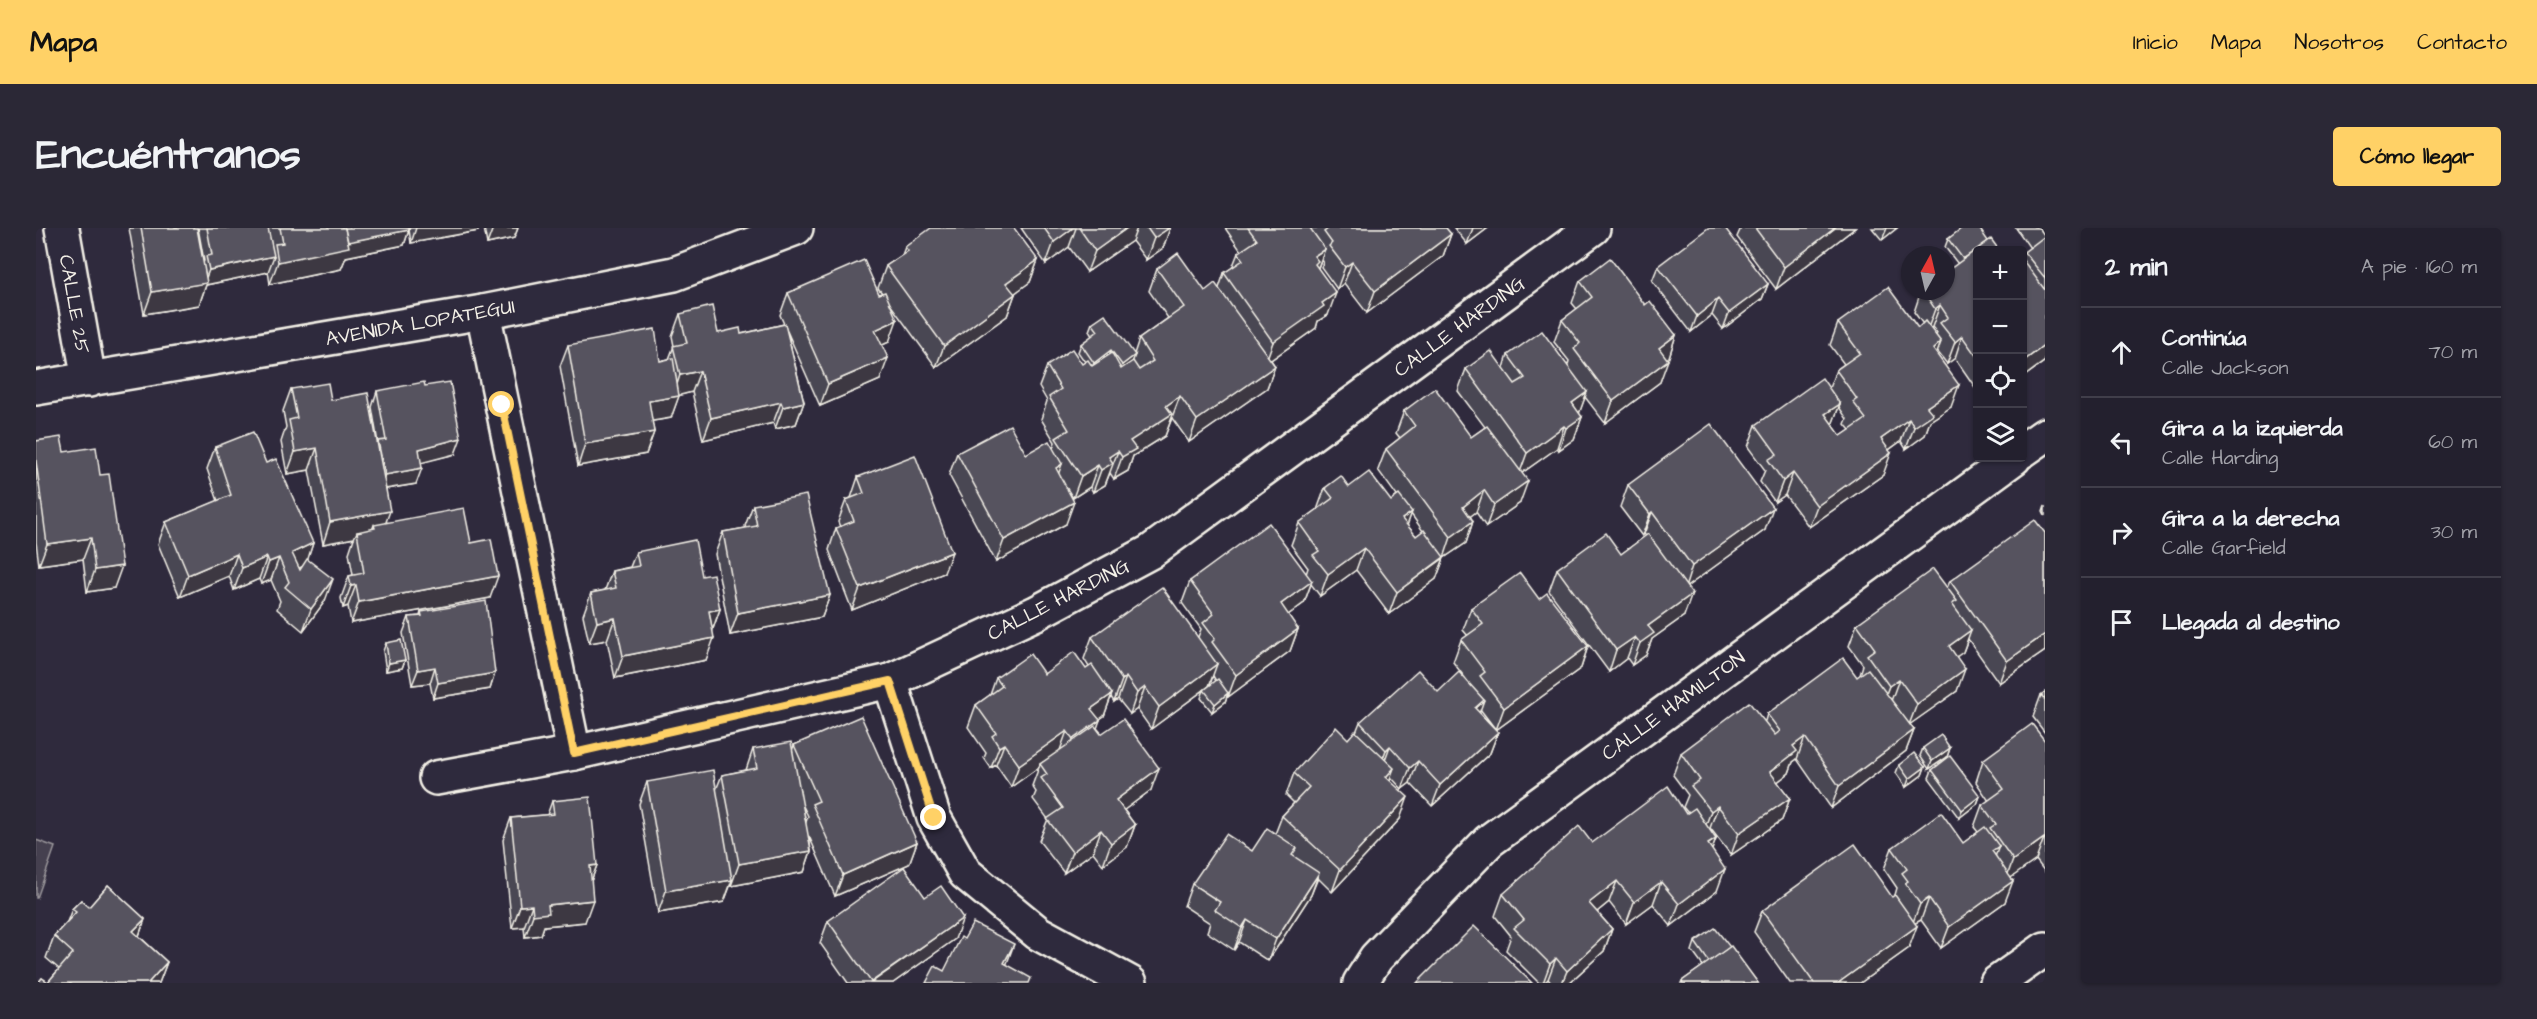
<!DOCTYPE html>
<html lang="es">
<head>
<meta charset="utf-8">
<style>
	:root { --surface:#23202e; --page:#2b2836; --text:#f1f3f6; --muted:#a3a3aa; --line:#403e4a; --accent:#ffd166 }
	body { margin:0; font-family:"Architects Daughter",sans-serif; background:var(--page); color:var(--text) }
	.controls { position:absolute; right:18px; top:18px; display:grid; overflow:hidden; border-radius:6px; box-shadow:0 2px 4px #0004 }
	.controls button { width:54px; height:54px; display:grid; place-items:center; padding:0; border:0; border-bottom:2px solid var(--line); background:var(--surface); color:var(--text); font:30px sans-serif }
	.compass { position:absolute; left:1865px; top:18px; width:54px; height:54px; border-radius:50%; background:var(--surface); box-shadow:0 2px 4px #0004; rotate:8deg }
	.stop { position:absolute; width:18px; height:18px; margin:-14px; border:4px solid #ffd166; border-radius:50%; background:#fff }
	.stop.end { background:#ffd166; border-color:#fff; box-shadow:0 2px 6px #0008 }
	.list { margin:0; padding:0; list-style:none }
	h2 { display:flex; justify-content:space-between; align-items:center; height:78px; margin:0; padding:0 24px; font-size:26px }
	h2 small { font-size:20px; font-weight:400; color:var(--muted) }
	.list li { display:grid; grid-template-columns:39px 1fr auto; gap:18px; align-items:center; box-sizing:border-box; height:90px; padding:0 24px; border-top:2px solid var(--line) }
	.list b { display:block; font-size:22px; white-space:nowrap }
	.list p { margin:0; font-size:20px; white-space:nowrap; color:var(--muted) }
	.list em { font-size:20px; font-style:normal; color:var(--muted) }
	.icon { flex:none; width:33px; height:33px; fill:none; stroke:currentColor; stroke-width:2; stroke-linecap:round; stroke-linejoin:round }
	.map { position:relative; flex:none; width:2009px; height:755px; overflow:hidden; border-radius:6px }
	header { display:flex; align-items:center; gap:36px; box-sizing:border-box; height:84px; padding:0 30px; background:var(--accent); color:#111 }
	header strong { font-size:28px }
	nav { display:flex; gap:33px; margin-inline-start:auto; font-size:21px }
	.intro { display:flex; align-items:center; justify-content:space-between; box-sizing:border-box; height:144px; padding:0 36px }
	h1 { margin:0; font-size:42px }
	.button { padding:15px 27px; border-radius:6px; background:var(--accent); color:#111; font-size:21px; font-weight:700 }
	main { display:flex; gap:36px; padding:0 36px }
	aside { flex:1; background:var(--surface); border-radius:6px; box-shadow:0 2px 4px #0004 }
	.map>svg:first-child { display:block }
	.green { fill:#454050; stroke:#9c989c; stroke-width:1.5 }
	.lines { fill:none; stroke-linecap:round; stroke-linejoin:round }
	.minor-casing { stroke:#f4f1e8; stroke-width:38 }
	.minor { stroke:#2f2a3d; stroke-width:33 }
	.wall { fill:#4a4752; stroke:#f4f1e8; stroke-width:1.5; fill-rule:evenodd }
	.shaded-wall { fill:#3c3942; stroke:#f4f1e8; stroke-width:1.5 }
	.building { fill:#56525f; stroke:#f4f1e8; stroke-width:1.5 }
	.route { stroke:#ffd166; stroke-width:8 }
	.labels { text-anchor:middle; stroke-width:4.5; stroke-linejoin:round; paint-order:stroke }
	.street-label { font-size:20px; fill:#f4f1e8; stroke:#2f2a3d }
</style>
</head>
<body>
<header>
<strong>Mapa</strong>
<nav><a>Inicio</a><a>Mapa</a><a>Nosotros</a><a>Contacto</a></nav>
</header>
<div class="intro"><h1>Encuéntranos</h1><a class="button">Cómo llegar</a></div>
<main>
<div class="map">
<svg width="2009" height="755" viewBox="0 0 2009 755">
	<rect width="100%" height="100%" fill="#2f2a3d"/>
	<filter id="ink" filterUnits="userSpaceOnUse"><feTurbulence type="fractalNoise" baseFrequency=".0167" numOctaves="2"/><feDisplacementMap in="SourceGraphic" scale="12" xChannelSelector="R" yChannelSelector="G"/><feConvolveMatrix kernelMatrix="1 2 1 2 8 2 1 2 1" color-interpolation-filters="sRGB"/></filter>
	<g filter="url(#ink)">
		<polygon class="green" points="0,612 19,619 1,670 0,670"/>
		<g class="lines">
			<g class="minor-casing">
				<g id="minor">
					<polyline points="26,0 53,152"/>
					<polyline points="447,84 538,525"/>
					<polyline points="0,160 447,84 638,46 760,0"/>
					<polyline points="1986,223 2009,207"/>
					<polyline points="854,453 898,590 929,645 1002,705 1094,755"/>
					<polyline points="400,550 538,525 854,453 1000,385 1114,324 1557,0"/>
					<polyline points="1324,755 1340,730 1453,613 1978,230"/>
					<polyline points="1961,755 2009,721"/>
				</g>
			</g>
			<use href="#minor" class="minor"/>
		</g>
		<g class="wall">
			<polygon points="93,0 161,0 167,35 168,33 162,0 373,0 373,2 368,17 310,29 305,41 234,56 232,43 232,44 170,57 163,77 108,86"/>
			<polygon points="374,0 443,0 442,3 375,15 373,2"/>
			<polygon points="448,0 482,0 478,10 451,16"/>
			<polygon points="985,0 1134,0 1127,20 1110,32 1096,13 1051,44 1033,19 1010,36"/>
			<polygon points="1189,0 1410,0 1415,6 1407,28 1331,85 1308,55 1301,61 1285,39 1287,35 1285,32 1282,40 1292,87 1282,93 1280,100 1235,132 1239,138 1231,160 1153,214 1136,190 1129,208 1097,228 1092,243 1078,251 1074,245 1069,257 1057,264 1054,259 1037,270 1031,261 1030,296 960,334 913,247 921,225 990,226 1017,220 1019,214 1005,191 1011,173 1003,159 1011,138 1046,136 1049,134 1042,124 1045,116 1056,108 1053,103 1056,95 1098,126 1103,111 1132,90 1113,63 1121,41 1169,63 1183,60 1188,45 1196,40 1202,25 1205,23"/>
			<polygon points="1418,0 1452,0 1431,16"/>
			<polygon points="1705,0 1819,0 1740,61 1701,9"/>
			<polygon points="1836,0 1861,0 1846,12"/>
			<polygon points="1980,0 2009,0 2009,133 1986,150 1986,28 1988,24 1994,20"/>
			<path d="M1912 11 1941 22V162L1919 130 1911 136 1901 123 1900 126 1915 179 1894 193 1889 207 1870 221 1865 213 1853 222 1847 247 1773 299 1749 267 1739 274 1724 254 1729 242 1712 219 1720 197 1793 160 1800 142 1808 136 1794 117 1802 95 1882 100 1887 96 1878 84 1885 63H1910L1922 36 1909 19ZM1896 99 1901 105 1900 108 1894 100ZM1803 179 1811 191 1809 196 1814 202 1805 208 1796 196Z"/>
			<polygon points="869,19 1002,32 994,54 978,65 979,66 971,88 900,139 854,76 853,114 846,117 844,152 784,178 751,103 768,174 760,196 739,201 737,195 667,212 656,164 643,167 635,190 616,193 618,204 610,226 542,238 524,138 532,117 624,133 633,131 638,118 636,108 644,86 682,105 705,106 748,96 744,87 752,65 843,66 846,65 842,60 850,38 866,27"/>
			<polygon points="1622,38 1732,56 1726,71 1687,101 1676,87 1655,104 1616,53"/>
			<path d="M1544 53 1609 77 1640 107 1633 129 1631 130 1624 154 1569 195 1549 169 1543 185 1546 189 1538 211 1523 222 1521 220 1486 245 1484 275 1450 299 1440 284 1434 288 1437 293 1430 315 1408 330 1400 351 1353 386 1320 342 1284 368 1275 356 1268 375 1252 387 1262 401 1254 423 1192 469 1191 468 1189 474 1176 484 1165 470 1168 462 1115 501 1101 481 1094 486 1082 471 1078 474 1075 469 1068 488 1063 491 1061 500 1115 562 1088 582 1099 597 1091 619 1067 637 1057 624 1028 645 1003 613 1012 591 997 571 1000 564 996 558 1003 539 975 559 960 537 955 540 948 530 950 525 932 499 940 477 954 467 960 450 1050 441 1053 439 1048 431 1056 409H1162L1165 401 1146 375 1154 353 1270 346 1272 340 1255 317 1263 295 1281 282 1289 260 1313 259 1355 273 1361 268 1342 242 1350 221 1364 210 1360 205 1368 183 1435 209 1449 199 1422 163 1430 141 1468 140 1472 127 1532 137 1533 133 1518 114 1526 92 1541 81 1536 75ZM1375 286 1387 303 1380 308 1371 297ZM1177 448 1180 453 1174 457Z"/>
			<polygon points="255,161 295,172 342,215 336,179 341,163 419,226 385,234 380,256 350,261 350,294 435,315 454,370 315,395 312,378 307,380 305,370 313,348 317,347 313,325 318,310 287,316 273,242 251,246 245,214 250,199 247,183"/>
			<polygon points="0,213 28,224 78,360 51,364 47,331 3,337 0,314"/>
			<polygon points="179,219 277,315 271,332 289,373 267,403 241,381 244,373 235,352 225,356 223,351 198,362 193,348 144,369 122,316 130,294 182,273 171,241"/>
			<polygon points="822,249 908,345 816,382 793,322 800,300 804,299 802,294 810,272 815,270"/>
			<polygon points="1592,257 1729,302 1650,359 1648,388 1616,411 1610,427 1596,437 1591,430 1573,444 1513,363 1521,341 1585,326 1610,308 1608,306 1606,308 1584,279"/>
			<polygon points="717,277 794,367 786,389 694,407 679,326 687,304 710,300 709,298"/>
			<polygon points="2009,278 2009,288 2007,284"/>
			<polygon points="2009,305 2009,423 1963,455 1932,411 1927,424 1920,428 1921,463 1874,496 1878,502 1870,523 1795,580 1761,531 1757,534 1753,545 1741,554 1754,570 1746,592 1695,627 1674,600 1673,601 1680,611 1676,621 1681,663 1635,698 1617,676 1590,696 1573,674 1561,684 1576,701 1568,723 1533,755 1515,755 1512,751 1508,755 1503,755 1470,722 1475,708 1459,688 1467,666 1556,615 1652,585 1647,579 1652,567 1637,547 1645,525 1729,493 1731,486 1821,449 1824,447 1827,437 1813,418 1821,396 1911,360 1914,353"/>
			<polygon points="600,324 666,348 684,381 677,401 670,432 579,450 571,412 553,415 547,387 555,365 569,362 576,343 594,339"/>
			<path d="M1503 371 1552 418 1545 440 1460 502 1462 504 1454 525 1396 578 1374 555 1366 561 1355 549 1354 553 1364 591 1296 664 1282 650 1275 667 1232 733 1203 714 1198 722 1171 704 1174 695 1148 678 1156 656 1216 623 1239 606 1246 588 1258 575 1250 567 1258 545 1312 511 1320 504 1324 494 1402 464 1433 455 1417 434 1425 412 1432 408 1427 402 1435 380ZM1444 481 1460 502 1443 484Z"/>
			<polygon points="385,384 459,445 454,461 397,470 394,455 376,457 367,405 373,389 384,388"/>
			<polygon points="350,415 369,432 366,440 350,443 347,423"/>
			<polygon points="2009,464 2009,505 1997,489 2005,467"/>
			<polygon points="2009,513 2009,644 2000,632 1975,649 1969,674 1905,720 1885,692 1879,695 1873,720 1824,755 1754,755 1718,704 1726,683 1856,669 1859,667 1861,660 1848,641 1856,620 1927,615 1942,604 1938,599 1946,577 1953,573 1940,554 1947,532"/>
			<path d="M758 517 881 614 873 636 799 668 773 608 775 623 768 644 695 658V656L688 674 622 685 603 576 611 554 680 562 686 547 710 542 717 521 756 523ZM766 576 772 588 770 594Z"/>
			<polygon points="1887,520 1914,520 1911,529 1893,541 1884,528"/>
			<polygon points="1863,537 1889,539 1886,547 1870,559 1860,545"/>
			<polygon points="1896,542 1944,568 1941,576 1923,590 1893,550"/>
			<polygon points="516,573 561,637 555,653 549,694 508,698 505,707 489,709 488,699 476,700 467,612 475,590 511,587"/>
			<polygon points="72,657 109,691 103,708 131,734 123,755 2,755 6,750 12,754 23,741 10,730 18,708 31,694 36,681 45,672 53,679"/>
			<polygon points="792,693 919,711 857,755 812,755 784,715"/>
			<polygon points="1659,714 1694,719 1722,755 1645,755 1646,753 1667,738 1656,723"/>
		</g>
		<g class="shaded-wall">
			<polygon points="380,0 443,0 442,3 375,15"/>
			<polygon points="457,0 482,0 478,10 451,16"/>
			<polygon points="1037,0 1040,0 1033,19 1010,36 1018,14"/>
			<polygon points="1091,0 1101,0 1096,13 1051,44 1059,23"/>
			<polygon points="1133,0 1134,0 1127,20 1110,32 1118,10"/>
			<polygon points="1437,0 1452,0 1431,16"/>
			<polygon points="1799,0 1819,0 1740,61 1748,39"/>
			<polygon points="1851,0 1861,0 1846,12"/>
			<polygon points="373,2 368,17 310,29 305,41 234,56 242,34 309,14"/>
			<polygon points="1415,6 1407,28 1331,85 1339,63"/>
			<polygon points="1289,21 1281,42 1271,57 1278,28"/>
			<polygon points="238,28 232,44 170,57 163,77 108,86 116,64 168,55 173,42"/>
			<polygon points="1002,32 994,54 963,77 970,55"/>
			<polygon points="1316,34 1308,55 1301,61 1309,39"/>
			<polygon points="1732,56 1726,71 1687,101 1693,85"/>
			<polygon points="1300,65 1292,87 1282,93 1280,100 1229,136 1237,114 1286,75"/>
			<polygon points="979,66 971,88 900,139 908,118"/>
			<polygon points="1682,71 1676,87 1655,104 1661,88"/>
			<polygon points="1904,77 1896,99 1891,103 1899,81"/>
			<polygon points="861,92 853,114 831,124 839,102"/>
			<polygon points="1640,107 1633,129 1615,142 1623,120"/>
			<polygon points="1926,108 1919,130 1911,136 1919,114"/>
			<polygon points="1905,114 1897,136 1897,121"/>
			<polygon points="2009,117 2009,133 1986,150 1986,134"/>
			<polygon points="1075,122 1072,131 1055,143 1058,135"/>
			<polygon points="1099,127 1096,135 1083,145 1086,137"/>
			<polygon points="852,130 844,152 784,178 792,156"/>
			<polygon points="1632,132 1624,154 1569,195 1577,173"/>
			<polygon points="1239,138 1231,160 1153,214 1161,192"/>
			<polygon points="664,143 656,164 637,169 644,147"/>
			<polygon points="1923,157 1915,179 1894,193 1889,207 1870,221 1878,199 1891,179"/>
			<polygon points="1551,164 1543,186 1536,175"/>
			<polygon points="643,168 635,190 605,195 613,173"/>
			<polygon points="1144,168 1129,208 1097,228 1092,243 1078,251 1086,229 1094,213 1130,178"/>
			<polygon points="745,174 737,195 667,212 675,190"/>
			<polygon points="768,174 760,196 739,201 747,179"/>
			<polygon points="1804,176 1796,197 1789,186"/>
			<polygon points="1546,189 1538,211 1523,222 1530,200"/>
			<polygon points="1873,191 1865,213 1837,233 1845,211"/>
			<polygon points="1528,198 1521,220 1483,247 1491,225"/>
			<polygon points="618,204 610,226 542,238 549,216"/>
			<polygon points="425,210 419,226 377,237 383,221"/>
			<polygon points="281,220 273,242 251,246 259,224"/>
			<polygon points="1082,223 1069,257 1057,264 1065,242 1073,229"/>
			<polygon points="1855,225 1847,247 1773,299 1781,278"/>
			<polygon points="1026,236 1018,258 1020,240"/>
			<polygon points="1062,237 1054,259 1037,270 1045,248"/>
			<polygon points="386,240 380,256 343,262 349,247"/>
			<polygon points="1757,245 1749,267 1739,274 1747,253"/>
			<polygon points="1492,253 1484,275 1450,299 1458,277"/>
			<polygon points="1448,262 1440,284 1419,300 1427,279"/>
			<polygon points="1038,274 1030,296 960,334 968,312"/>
			<polygon points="1737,280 1729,302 1649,360 1656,338"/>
			<polygon points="354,283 346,305 339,300 338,297 334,307 321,304 318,310 287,316 294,294"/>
			<polygon points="1376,284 1368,306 1366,291"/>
			<polygon points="1616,284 1608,306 1606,308 1614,286"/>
			<polygon points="1437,293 1430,315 1408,330 1400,351 1353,386 1361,364 1408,330 1415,309"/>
			<polygon points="55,310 47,331 3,337 11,316"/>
			<polygon points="277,315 270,337 250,346 256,325"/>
			<polygon points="1328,320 1320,342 1284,368 1292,346"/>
			<polygon points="916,324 908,345 816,382 824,360"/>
			<polygon points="201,326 193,348 144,369 152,347"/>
			<polygon points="231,329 223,351 198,362 206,340"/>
			<polygon points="243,330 235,352 225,356 233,334"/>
			<polygon points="86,338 78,360 51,364 59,342"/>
			<polygon points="462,348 454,370 315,395 323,374"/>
			<polygon points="297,351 289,373 267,403 275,381"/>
			<polygon points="1276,353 1268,375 1237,398 1245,376"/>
			<polygon points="320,357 312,378 307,380 315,358"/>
			<polygon points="1656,366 1648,388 1616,411 1610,427 1596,437 1604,415 1612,398"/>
			<polygon points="794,367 786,389 694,407 702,385"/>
			<polygon points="684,381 676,403 673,383"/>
			<polygon points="579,390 571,412 553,415 561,394"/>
			<polygon points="1262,401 1254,423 1192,469 1200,447"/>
			<polygon points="1935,402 1927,424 1905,440 1913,418"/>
			<polygon points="2009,406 2009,423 1963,455 1971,433"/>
			<polygon points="1599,409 1591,430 1573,444 1580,422"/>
			<polygon points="678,410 670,432 579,450 587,428"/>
			<polygon points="1552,418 1545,440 1460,502 1468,480"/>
			<polygon points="369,432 366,440 350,443 353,435"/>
			<polygon points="1181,436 1173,458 1115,501 1123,479"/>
			<polygon points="399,439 394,455 376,457 382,442"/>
			<polygon points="1929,441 1921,463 1873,497 1881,476"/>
			<polygon points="459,445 454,461 397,470 402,455"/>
			<polygon points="1090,449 1082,471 1078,474 1086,452"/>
			<polygon points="1863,451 1855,473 1845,479 1853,458"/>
			<polygon points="1109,459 1101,481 1094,486 1101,465"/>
			<polygon points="1192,465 1189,474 1176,484 1179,476"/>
			<polygon points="1076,466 1068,488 1047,503 1055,481"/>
			<polygon points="1448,472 1440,494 1439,480"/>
			<polygon points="1064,492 1056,514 1029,533 1037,511"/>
			<polygon points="1878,502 1870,523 1795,580 1803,558"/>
			<polygon points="1031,503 1023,525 1004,536 1003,539 975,559 983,537"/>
			<polygon points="1462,504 1454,525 1396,578 1404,557"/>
			<polygon points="1769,509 1761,531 1757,534 1753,545 1726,566 1734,544 1757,518"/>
			<polygon points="968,516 960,537 955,540 963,519"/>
			<polygon points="1354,518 1346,540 1342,544 1350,522"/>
			<polygon points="1914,520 1911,529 1893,541 1896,533"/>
			<polygon points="1382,533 1374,555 1366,561 1374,540"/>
			<polygon points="1889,539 1886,547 1870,559 1873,551"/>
			<polygon points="1123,540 1115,562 1072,594 1080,572"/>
			<polygon points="1358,540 1350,562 1350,549"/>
			<polygon points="1944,568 1941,576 1923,590 1926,582"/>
			<polygon points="1372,569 1364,591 1296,664 1304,642"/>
			<polygon points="1754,570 1746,592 1695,627 1703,605"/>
			<polygon points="1682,578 1674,600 1667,605 1675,583"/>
			<polygon points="1099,597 1091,619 1067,637 1075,615"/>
			<polygon points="1065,602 1057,624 1028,645 1036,624"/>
			<polygon points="2008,610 2000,632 1969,654 1977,632"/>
			<polygon points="1680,611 1672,633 1672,616"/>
			<polygon points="881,614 873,636 799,668 807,647"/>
			<polygon points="1963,618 1955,640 1956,623"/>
			<polygon points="775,623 768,644 695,658 703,636"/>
			<polygon points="561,637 553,659 554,638"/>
			<polygon points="1689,641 1681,663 1635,698 1643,676"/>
			<polygon points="1283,645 1275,667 1232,733 1240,711"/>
			<polygon points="696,652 688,674 622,685 630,663"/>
			<polygon points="1581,653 1573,674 1545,697 1553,675"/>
			<polygon points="1977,653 1969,674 1905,720 1913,699"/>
			<polygon points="1625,654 1617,676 1590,696 1598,674"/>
			<polygon points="1893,670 1885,692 1876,697 1884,676"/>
			<polygon points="557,672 549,694 508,698 505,707 489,709 497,687 512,677"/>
			<polygon points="496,677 488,699 476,700 484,678"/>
			<polygon points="927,690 919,711 857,755 835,755"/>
			<polygon points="109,691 101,713 97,703"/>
			<polygon points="1211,692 1203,714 1198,722 1206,700"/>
			<polygon points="1881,698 1873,720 1824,755 1802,755"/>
			<polygon points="1576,701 1568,723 1533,755 1526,755 1531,743"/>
			<polygon points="978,716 970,738 968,735"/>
			<polygon points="1520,730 1512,751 1508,755 1507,755 1514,736"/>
			<polygon points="131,734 123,755 112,755"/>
		</g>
		<g class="building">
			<polygon points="105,0 161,0 171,55 116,64"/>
			<polygon points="171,0 232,0 238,28 173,42 170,28 176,27"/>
			<polygon points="244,0 309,0 313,19 242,34 239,16 247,15"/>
			<polygon points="309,0 373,0 373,2 312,14"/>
			<polygon points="895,0 978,0 1002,32 970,55 979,66 908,118 850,38 872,23 869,19"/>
			<polygon points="1008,0 1037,0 1018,14"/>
			<polygon points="1043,0 1091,0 1059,23"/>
			<polygon points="1111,0 1133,0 1118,10"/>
			<polygon points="1212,0 1274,0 1289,21 1278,28 1282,33 1279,36 1300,65 1286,75 1288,78 1237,114 1188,45 1207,32 1202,25 1221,12"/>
			<polygon points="1293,0 1410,0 1415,6 1339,63 1316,34 1309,39 1293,18 1296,15 1288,4"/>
			<polygon points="1672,0 1689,0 1732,56 1693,85 1682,71 1661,88 1622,38"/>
			<polygon points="1719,0 1799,0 1748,39"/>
			<polygon points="1926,0 1943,0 1952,13 1927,31 1912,11"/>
			<polygon points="2003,0 2009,0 2009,8"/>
			<polygon points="2009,8 2009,50 1988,24"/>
			<polygon points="1955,11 1963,22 1941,22 1941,129 1926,108 1919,114 1904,95 1912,89 1904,77 1899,81 1887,63 1910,63 1910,44"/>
			<polygon points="1142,25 1169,63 1179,55 1239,138 1161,192 1144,168 1130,178 1136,186 1094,213 1100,221 1086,229 1082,223 1073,229 1077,235 1065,242 1062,237 1045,248 1020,210 1033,202 1013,169 1025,161 1011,138 1036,121 1046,136 1052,132 1056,138 1076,125 1085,141 1097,133 1103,142 1117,133 1103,111 1148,79 1121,41"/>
			<polygon points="1574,30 1609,77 1614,73 1640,107 1623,120 1632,132 1577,173 1538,121 1544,115 1526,92 1556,69 1544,53"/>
			<polygon points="1986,31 2009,62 2009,117 1986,134"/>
			<polygon points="828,32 843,66 849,64 861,92 839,102 852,130 792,156 752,65"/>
			<polygon points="1852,59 1882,100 1889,93 1905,114 1897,121 1923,157 1891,179 1897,186 1878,199 1873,191 1845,211 1855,225 1781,278 1757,245 1747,253 1732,232 1741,226 1720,197 1786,150 1804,176 1789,186 1805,208 1830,191 1817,174 1821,171 1800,142 1824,125 1802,95"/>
			<polygon points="676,78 682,105 704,100 705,106 749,96 768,174 747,179 745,174 675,190 664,143 644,147 637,118 651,115 644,86"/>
			<polygon points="1069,86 1099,127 1086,137 1075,122 1058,135 1045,116 1062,103 1056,95"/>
			<polygon points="619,101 624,133 637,130 643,168 613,173 618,204 549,216 532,117"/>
			<polygon points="1506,103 1551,164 1536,175 1546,189 1530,200 1528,198 1491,225 1430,141 1455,123 1479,156 1489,150 1472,127"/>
			<polygon points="388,154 389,158 414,154 425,210 383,221 386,240 349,247 342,213 350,212 341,163"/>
			<polygon points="292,155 295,172 332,165 354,283 294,294 281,220 259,224 253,192 261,190 255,161"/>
			<polygon points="1399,160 1435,209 1451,198 1492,253 1458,277 1448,262 1427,279 1437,293 1415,309 1350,221 1379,198 1368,183"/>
			<polygon points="1675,196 1737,280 1656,338 1616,284 1614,286 1592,257"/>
			<polygon points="974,197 990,226 1013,213 1026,236 1020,240 1038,274 968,312 921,225"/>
			<polygon points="217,204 230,235 240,231 277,315 256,325 264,342 271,331 297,351 275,381 249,359 253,354 243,330 233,334 231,329 206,340 201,326 152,347 130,294 195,267 179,219"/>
			<polygon points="25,209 28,224 60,219 64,247 73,246 86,338 59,342 55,310 11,316 0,233 0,213"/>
			<polygon points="879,227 916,324 824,360 800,300 818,293 810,272 828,265 822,249"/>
			<polygon points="1333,244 1355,273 1363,267 1376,284 1366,291 1380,308 1388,302 1408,329 1361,364 1328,320 1292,346 1277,327 1283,323 1263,295 1297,270 1289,260 1305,248 1313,259"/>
			<polygon points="770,267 794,367 702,385 687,304 721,298 717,277"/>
			<polygon points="428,280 435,315 455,311 462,348 323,374 320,357 315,358 313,348 328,345 321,304 339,300 338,297"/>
			<polygon points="1999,292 2009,305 2009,406 1971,433 1914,353"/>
			<polygon points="1233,295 1276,353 1245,376 1262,401 1200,447 1176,414 1179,411 1167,395 1178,386 1154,353"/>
			<polygon points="1570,305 1585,326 1612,306 1656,366 1612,398 1618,405 1604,415 1599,409 1580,422 1521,341"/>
			<polygon points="659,312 666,348 677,346 684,381 673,383 678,410 587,428 579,390 561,394 555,365 580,360 576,343 603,338 600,324"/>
			<polygon points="1897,341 1921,373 1916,376 1935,402 1913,418 1929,441 1881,476 1863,451 1853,458 1831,427 1839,421 1821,396"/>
			<polygon points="1484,345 1503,371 1511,365 1552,418 1468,480 1444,448 1449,444 1425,412 1447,396 1435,380"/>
			<polygon points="1126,359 1181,436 1123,479 1109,459 1101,465 1090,449 1086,452 1056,409"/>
			<polygon points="450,373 459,445 402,455 399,439 382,442 373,389 386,388 385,384"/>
			<polygon points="365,412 369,432 353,435 350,415"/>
			<polygon points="1038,424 1050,441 1056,437 1076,466 1055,481 1064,492 1037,511 1031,503 983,537 968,516 963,519 956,508 960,505 940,477 966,458 960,450 994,426 1008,446"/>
			<polygon points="1807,430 1821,449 1832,441 1878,502 1803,558 1769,509 1757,518 1761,523 1734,544 1754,570 1703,605 1682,578 1675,583 1655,558 1664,552 1645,525 1713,474 1739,507 1744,503 1731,486"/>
			<polygon points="1382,442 1402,464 1423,444 1448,472 1439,480 1462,504 1404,557 1382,533 1374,540 1354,518 1350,522 1324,494"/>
			<polygon points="1182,451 1192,465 1179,476 1168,462"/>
			<polygon points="2009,464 2009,472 2005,467"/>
			<polygon points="825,488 881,614 807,647 776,576 783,573 758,517"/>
			<polygon points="1087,491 1123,540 1080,572 1099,597 1075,615 1065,602 1036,624 1011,591 1027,580 1005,550 1011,546 1004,536 1059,498 1065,506"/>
			<polygon points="1996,496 2009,513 2009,611 2008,610 1977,632 1954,600 1960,596 1946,577 1968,561 1947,532"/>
			<polygon points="1300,499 1312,511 1319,503 1358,540 1350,549 1372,569 1304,642 1246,588 1273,559 1258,545"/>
			<polygon points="1905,507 1914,520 1896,533 1887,520"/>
			<polygon points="755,514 775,623 703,636 686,547 721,540 717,521"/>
			<polygon points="1878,525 1889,539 1873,551 1863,537"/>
			<polygon points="1914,528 1944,568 1926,582 1896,542"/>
			<polygon points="677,542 696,652 630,663 611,554"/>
			<polygon points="1632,558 1650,586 1659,580 1680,611 1672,616 1689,641 1643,676 1625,654 1598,674 1581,653 1553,675 1576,701 1531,743 1520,730 1514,736 1478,700 1488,692 1467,666 1543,598 1556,615"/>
			<polygon points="554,569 561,637 554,638 557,672 512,677 513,685 497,687 496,677 484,678 475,590 518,586 516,573"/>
			<polygon points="1905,584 1927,615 1949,599 1963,618 1956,623 1977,653 1913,699 1893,670 1884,676 1869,655 1872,653 1866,645 1871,641 1856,620"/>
			<polygon points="1231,600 1261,620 1256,627 1283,645 1240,711 1211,692 1206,700 1179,682 1184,674 1156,656 1190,606 1216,623"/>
			<polygon points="1819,616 1856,669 1859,667 1881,698 1802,755 1778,755 1726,683"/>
			<polygon points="868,639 889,669 905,658 927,690 835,754 792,693"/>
			<polygon points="72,657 109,691 97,703 131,734 112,755 2,755 6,750 12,754 37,725 18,708 40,684 36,681 45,672 53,679"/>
			<polygon points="937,695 978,716 968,735 995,750 993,755 890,755 899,738 908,743 925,709 928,711"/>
			<polygon points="1438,698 1496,755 1381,755"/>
			<polygon points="1679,700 1694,719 1673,734 1659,714"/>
			<polygon points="1695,718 1722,755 1647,755 1646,753"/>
		</g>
	</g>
	<g class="lines" filter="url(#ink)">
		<polyline class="route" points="466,177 538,525 854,453 898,590"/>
	</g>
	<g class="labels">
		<g class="street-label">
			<text transform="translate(39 76) rotate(80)" y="7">CALLE 25</text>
			<text transform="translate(384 94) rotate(-10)" y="7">AVENIDA LOPATEGUI</text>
			<text transform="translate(1423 98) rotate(-36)" y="7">CALLE HARDING</text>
			<text transform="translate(1022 371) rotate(-27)" y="7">CALLE HARDING</text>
			<text transform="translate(1637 477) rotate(-36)" y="7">CALLE HAMILTON</text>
		</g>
	</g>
</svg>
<div class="controls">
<button>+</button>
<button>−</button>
<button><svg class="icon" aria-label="locate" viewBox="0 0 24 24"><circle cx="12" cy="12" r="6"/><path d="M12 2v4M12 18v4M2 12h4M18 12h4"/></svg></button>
<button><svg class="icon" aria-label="layers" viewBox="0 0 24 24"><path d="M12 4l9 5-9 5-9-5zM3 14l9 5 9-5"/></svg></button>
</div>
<svg class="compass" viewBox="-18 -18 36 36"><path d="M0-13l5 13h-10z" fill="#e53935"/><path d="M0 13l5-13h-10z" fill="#a3a3aa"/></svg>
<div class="stop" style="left:466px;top:177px"></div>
<div class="stop end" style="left:898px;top:590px"></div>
</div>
<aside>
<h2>2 min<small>A pie · 160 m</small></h2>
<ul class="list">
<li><svg class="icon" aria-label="ahead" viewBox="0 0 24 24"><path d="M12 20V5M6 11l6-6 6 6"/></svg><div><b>Continúa</b><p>Calle Jackson</p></div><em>70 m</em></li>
<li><svg class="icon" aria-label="left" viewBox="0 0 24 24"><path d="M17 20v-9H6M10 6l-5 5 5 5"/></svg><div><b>Gira a la izquierda</b><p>Calle Harding</p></div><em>60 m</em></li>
<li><svg class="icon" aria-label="right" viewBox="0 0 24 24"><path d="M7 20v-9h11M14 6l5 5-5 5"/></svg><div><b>Gira a la derecha</b><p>Calle Garfield</p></div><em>30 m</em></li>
<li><svg class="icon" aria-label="arrive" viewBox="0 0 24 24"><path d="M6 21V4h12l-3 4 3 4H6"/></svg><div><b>Llegada al destino</b></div></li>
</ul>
</aside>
</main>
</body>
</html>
